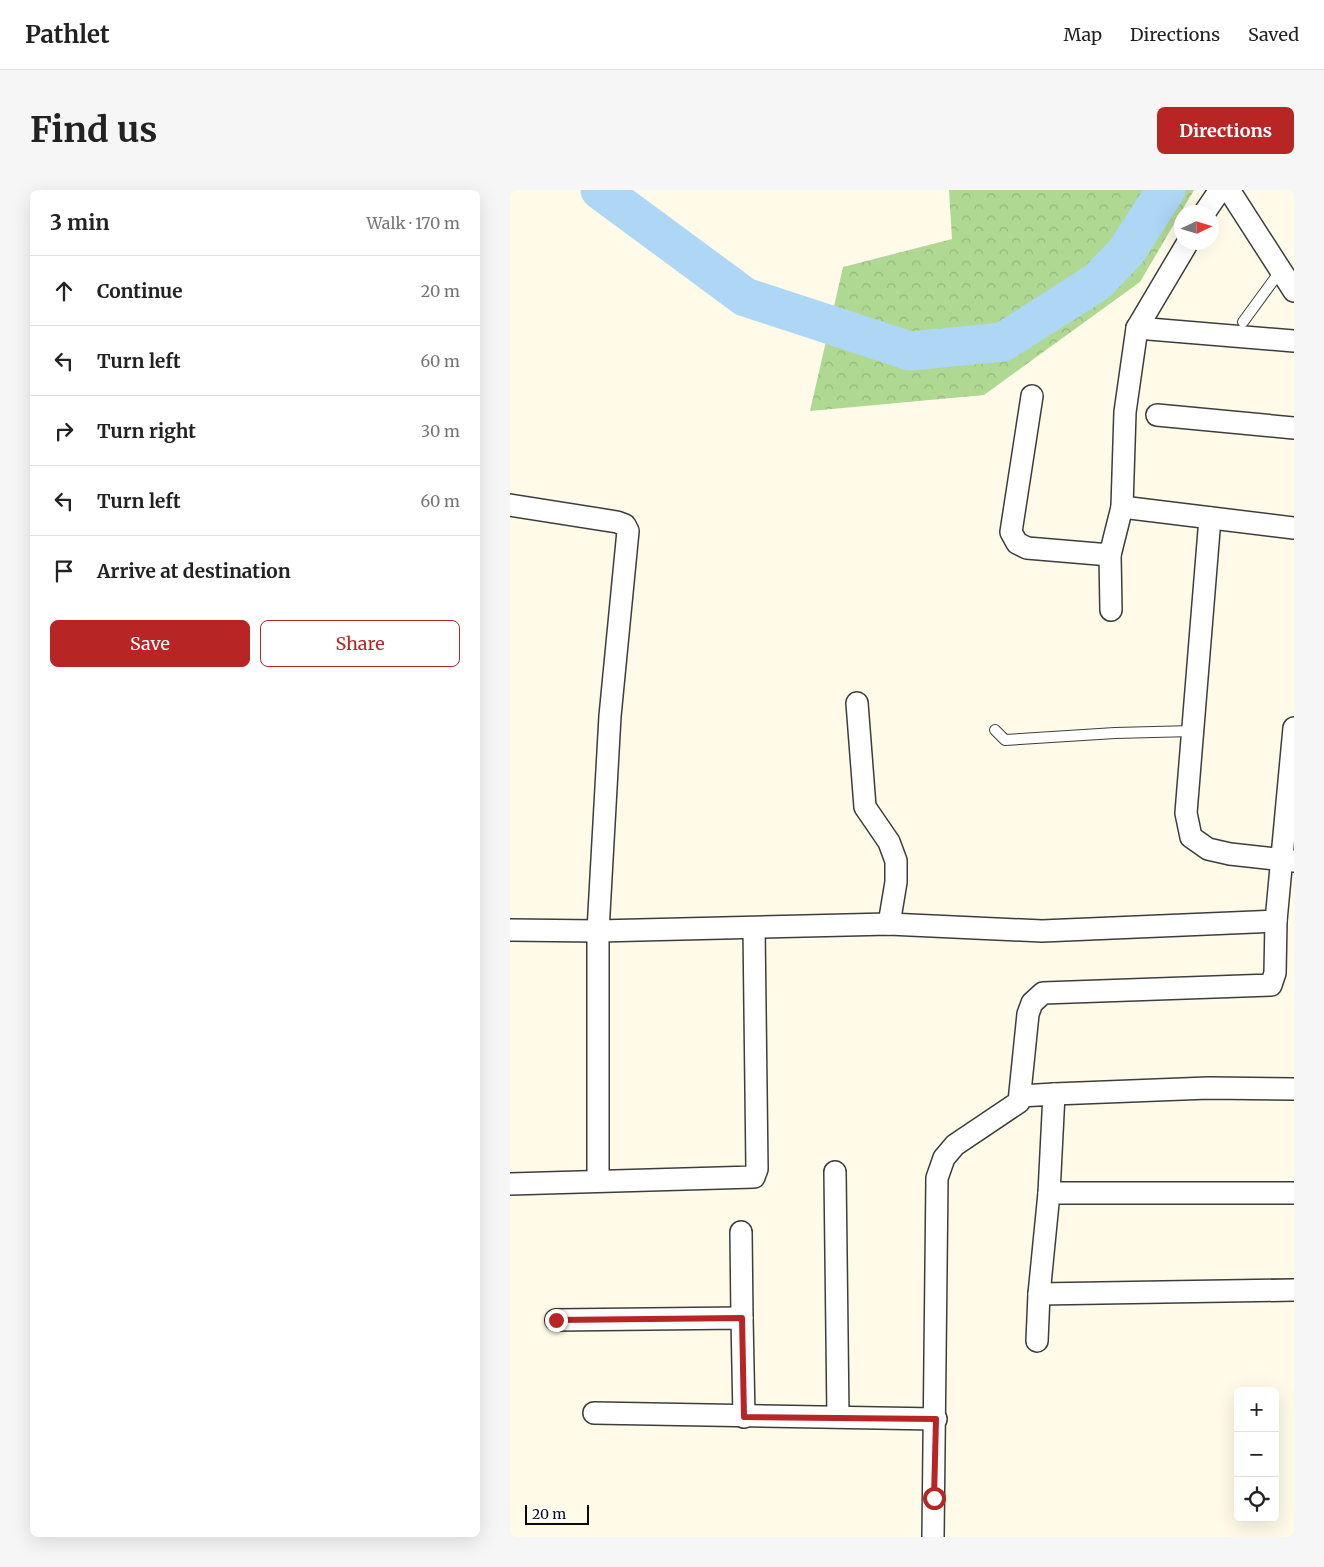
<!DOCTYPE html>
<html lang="en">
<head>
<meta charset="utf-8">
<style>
	:root { --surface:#fff; --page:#f6f6f6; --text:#222; --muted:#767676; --line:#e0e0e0; --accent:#b82525 }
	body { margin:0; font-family:Merriweather,serif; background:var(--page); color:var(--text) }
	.controls { position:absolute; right:15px; bottom:15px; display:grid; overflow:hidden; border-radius:8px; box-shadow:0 5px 20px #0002 }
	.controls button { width:45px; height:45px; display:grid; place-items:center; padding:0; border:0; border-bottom:1px solid var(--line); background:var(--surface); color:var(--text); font:25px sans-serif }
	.compass { position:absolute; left:664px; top:15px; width:45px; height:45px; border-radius:50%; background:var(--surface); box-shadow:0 5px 20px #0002; rotate:86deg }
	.scale { position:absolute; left:15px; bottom:12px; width:64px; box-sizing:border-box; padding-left:5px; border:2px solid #0a0a0a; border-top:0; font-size:14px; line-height:18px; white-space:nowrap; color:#0a0a0a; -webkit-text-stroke:4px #fff; paint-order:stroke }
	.stop { position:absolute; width:15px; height:15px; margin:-11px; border:4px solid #b82525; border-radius:50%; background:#fff }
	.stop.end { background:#b82525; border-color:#fff; box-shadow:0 1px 5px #0008 }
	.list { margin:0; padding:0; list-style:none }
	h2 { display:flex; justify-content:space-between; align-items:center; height:65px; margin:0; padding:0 20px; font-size:21px }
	h2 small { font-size:16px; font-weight:400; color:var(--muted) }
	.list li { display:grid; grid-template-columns:32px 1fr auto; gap:15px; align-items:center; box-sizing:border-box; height:70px; padding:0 20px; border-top:1px solid var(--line) }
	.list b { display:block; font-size:19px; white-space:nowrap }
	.list em { font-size:16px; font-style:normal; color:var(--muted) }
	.actions { display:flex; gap:10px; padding:15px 20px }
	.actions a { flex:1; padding:11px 0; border:1px solid var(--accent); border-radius:8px; text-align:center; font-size:18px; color:var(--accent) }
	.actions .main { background:var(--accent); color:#fff }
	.icon { flex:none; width:28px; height:28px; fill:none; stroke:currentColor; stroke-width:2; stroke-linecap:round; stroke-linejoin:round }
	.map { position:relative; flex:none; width:784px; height:1347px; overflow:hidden; border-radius:8px }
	header { display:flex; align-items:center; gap:30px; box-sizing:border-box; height:70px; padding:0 25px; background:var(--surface); border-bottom:1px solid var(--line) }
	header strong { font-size:24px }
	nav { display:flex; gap:28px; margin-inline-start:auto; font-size:18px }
	.intro { display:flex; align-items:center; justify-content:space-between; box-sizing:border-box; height:120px; padding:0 30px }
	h1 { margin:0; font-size:35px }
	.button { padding:12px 22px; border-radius:8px; background:var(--accent); color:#fff; font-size:18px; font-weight:700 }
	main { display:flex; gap:30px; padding:0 30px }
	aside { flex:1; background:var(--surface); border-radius:8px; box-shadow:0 5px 20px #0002 }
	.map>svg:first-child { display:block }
	.forest { fill:url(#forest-crowns) }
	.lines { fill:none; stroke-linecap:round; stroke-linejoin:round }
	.river { stroke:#aed7f5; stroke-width:39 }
	.lane-casing { stroke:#3d3d3d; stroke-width:12 }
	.street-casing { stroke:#3d3d3d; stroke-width:24 }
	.lane { stroke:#fff; stroke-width:10 }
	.street { stroke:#fff; stroke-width:21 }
	.route { stroke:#b82525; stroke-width:6 }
</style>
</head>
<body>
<header>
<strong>Pathlet</strong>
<nav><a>Map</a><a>Directions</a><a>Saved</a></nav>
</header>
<div class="intro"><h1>Find us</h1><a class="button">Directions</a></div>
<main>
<aside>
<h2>3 min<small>Walk · 170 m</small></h2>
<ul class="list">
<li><svg class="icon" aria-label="ahead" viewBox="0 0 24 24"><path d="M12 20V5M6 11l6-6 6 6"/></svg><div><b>Continue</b></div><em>20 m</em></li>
<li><svg class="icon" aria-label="left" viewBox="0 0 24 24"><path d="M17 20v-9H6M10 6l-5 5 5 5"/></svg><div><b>Turn left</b></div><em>60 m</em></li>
<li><svg class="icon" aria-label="right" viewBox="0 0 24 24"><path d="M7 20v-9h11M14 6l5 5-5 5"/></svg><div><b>Turn right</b></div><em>30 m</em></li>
<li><svg class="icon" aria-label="left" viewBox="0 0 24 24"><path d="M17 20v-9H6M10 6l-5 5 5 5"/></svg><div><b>Turn left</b></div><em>60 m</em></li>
<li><svg class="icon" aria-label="arrive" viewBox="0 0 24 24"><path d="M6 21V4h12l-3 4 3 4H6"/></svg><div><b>Arrive at destination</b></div></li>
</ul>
<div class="actions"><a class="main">Save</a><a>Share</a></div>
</aside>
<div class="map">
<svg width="784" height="1347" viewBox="0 0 784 1347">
	<defs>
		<pattern id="forest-crowns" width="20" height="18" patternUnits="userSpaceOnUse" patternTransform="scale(1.25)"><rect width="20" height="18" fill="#afd893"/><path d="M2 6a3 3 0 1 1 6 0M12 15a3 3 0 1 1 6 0" fill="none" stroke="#95b87d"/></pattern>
	</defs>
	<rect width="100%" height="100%" fill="#fffbe8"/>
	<polygon class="forest" points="439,0 684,0 630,92 474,205 300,221 333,77 442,49"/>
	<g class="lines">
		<polyline class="river" points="90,0 235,107 400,161 493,152 587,92 616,62 656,0"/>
		<g class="lane-casing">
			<g id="lane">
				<polyline points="733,132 771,80"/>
				<polyline points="485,540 495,550 605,543 683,541"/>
			</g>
		</g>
		<g class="street-casing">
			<g id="street">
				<polyline points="719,0 784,101"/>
				<polyline points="695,22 710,0"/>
				<polyline points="627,138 784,151"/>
				<polyline points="522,206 501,342 507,353 517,358 600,365"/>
				<polyline points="647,225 784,238"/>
				<polyline points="0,315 107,332 115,335 118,341 100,526 88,741 88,990"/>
				<polyline points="612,317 784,338"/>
				<polyline points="700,328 676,623 681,647 698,659 720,664 784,671"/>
				<polyline points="601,420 600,365 612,317 615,222 627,138 678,52"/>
				<polyline points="347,513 355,617 379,652 386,671 386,692 379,734"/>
				<polyline points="0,740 88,741 379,734 532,741 766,731"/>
				<polyline points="544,904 698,898 784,899"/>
				<polyline points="511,906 544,904 539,1003 529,1104 527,1151"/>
				<polyline points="325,982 328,1227"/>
				<polyline points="0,994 244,987 247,979 244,738"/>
				<polyline points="539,1003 784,1003"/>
				<polyline points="231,1042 232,1128"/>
				<polyline points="529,1104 784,1100"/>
				<polyline points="46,1130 232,1128 234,1227"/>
				<polyline points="84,1223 426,1229"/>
				<polyline points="423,1347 427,988 434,968 445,955 509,912 518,824 522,813 533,803 761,795 765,783 766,731 784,538"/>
			</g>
		</g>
		<use href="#lane" class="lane"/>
		<use href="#street" class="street"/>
	</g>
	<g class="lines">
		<polyline class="route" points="46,1130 232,1128 234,1227 426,1229 424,1308"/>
	</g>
</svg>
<div class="controls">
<button>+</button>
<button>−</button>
<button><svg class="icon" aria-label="locate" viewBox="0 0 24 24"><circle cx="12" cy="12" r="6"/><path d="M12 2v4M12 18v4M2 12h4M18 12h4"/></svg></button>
</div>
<svg class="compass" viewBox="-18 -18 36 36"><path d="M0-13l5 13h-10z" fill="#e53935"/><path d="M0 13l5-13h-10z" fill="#767676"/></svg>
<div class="scale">20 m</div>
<div class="stop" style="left:424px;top:1308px"></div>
<div class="stop end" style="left:46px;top:1130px"></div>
</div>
</main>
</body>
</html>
